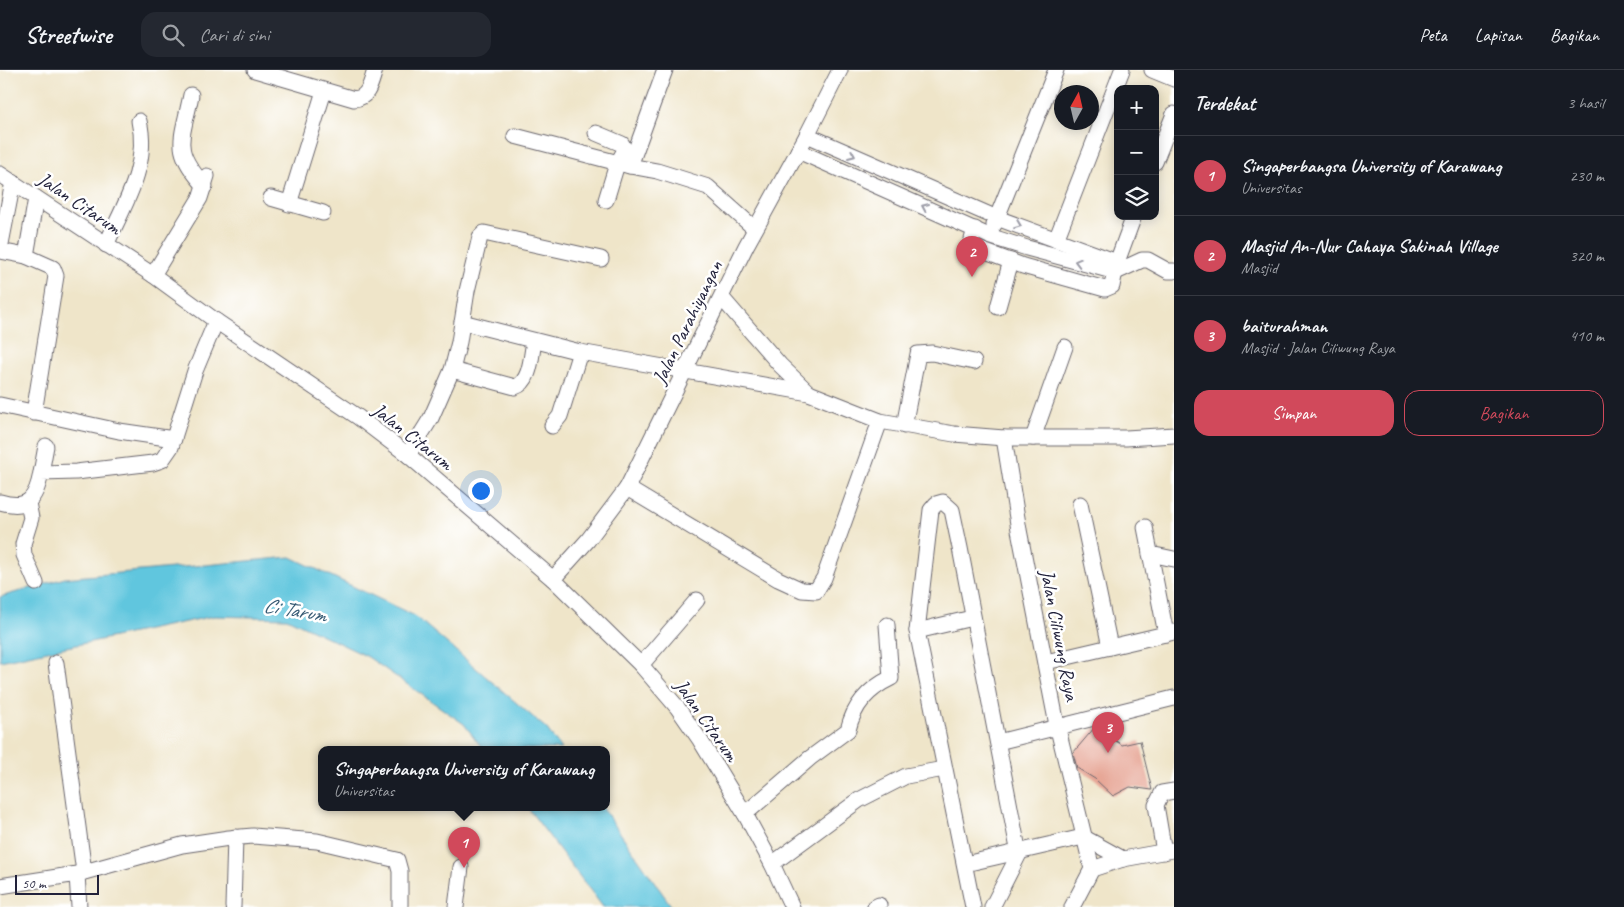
<!DOCTYPE html>
<html lang="id">
<head>
<meta charset="utf-8">
<style>
	:root { --surface:#171b24; --page:#242831; --text:#f1f3f6; --muted:#9ea1a6; --line:#363941; --accent:#d1495b }
	body { margin:0; font-family:Caveat,sans-serif; background:var(--page); color:var(--text) }
	.controls { position:absolute; right:15px; top:15px; display:grid; overflow:hidden; border-radius:10px; box-shadow:0 2px 12px #0003 }
	.controls button { width:45px; height:45px; display:grid; place-items:center; padding:0; border:0; border-bottom:1px solid var(--line); background:var(--surface); color:var(--text); font:25px sans-serif }
	.compass { position:absolute; left:1054px; top:15px; width:45px; height:45px; border-radius:50%; background:var(--surface); box-shadow:0 2px 12px #0003; rotate:8deg }
	.scale { position:absolute; left:15px; bottom:12px; width:84px; box-sizing:border-box; padding-left:5px; border:2px solid #22223b; border-top:0; font-size:14px; line-height:18px; white-space:nowrap; color:#22223b; -webkit-text-stroke:4px #fff; paint-order:stroke }
	.you { position:absolute; left:480px; top:420px; width:18px; height:18px; margin:-12px; border:4px solid #fff; border-radius:50%; background:#1a73e8; box-shadow:0 0 0 8px #1a73e833 }
	.badge { display:grid; place-items:center; width:32px; height:32px; border-radius:50%; background:var(--accent); color:#fff; font-size:16px; font-weight:700 }
	.pin { position:absolute; translate:-50% -41px; filter:drop-shadow(0 1px 2px #0008) }
	.pin::after { content:''; position:absolute; top:26px; width:18px; height:15px; background:inherit; clip-path:polygon(0 0,100% 0,50% 100%) }
	.popup { position:absolute; left:318px; top:676px; width:292px; height:65px; box-sizing:border-box; display:grid; place-content:center; border-radius:10px; background:var(--surface); filter:drop-shadow(0 1px 4px #0005); font-size:16px; white-space:nowrap; color:var(--muted) }
	.popup b { font-size:19px; color:var(--text) }
	.popup::after { content:''; position:absolute; left:50%; top:100%; margin-left:-10px; border:10px solid transparent; border-top-color:var(--surface) }
	.list { margin:0; padding:0; list-style:none }
	h2 { display:flex; justify-content:space-between; align-items:center; height:65px; margin:0; padding:0 20px; font-size:21px }
	h2 small { font-size:16px; font-weight:400; color:var(--muted) }
	.list li { display:grid; grid-template-columns:32px 1fr auto; gap:15px; align-items:center; box-sizing:border-box; height:80px; padding:0 20px; border-top:1px solid var(--line) }
	.list b { display:block; font-size:19px; white-space:nowrap }
	.list p { margin:0; font-size:16px; white-space:nowrap; color:var(--muted) }
	.list em { font-size:16px; font-style:normal; color:var(--muted) }
	.actions { display:flex; gap:10px; padding:15px 20px }
	.actions a { flex:1; padding:11px 0; border:1px solid var(--accent); border-radius:15px; text-align:center; font-size:18px; color:var(--accent) }
	.actions .main { background:var(--accent); color:#fff }
	.icon { flex:none; width:28px; height:28px; fill:none; stroke:currentColor; stroke-width:2; stroke-linecap:round; stroke-linejoin:round }
	.map { position:relative; flex:none; width:1174px; height:837px; overflow:hidden }
	header { display:flex; align-items:center; gap:30px; box-sizing:border-box; height:70px; padding:0 25px; background:var(--surface); border-bottom:1px solid var(--line) }
	header strong { font-size:24px }
	nav { display:flex; gap:28px; margin-inline-start:auto; font-size:18px }
	.search { width:350px; height:45px; background:var(--page); display:flex; align-items:center; gap:12px; box-sizing:border-box; padding:0 18px; border-radius:15px; color:var(--muted); font-size:19px }
	main { display:flex }
	aside { flex:1; background:var(--surface) }
	.map>svg:first-child { display:block }
	.water { fill:#61c6de; stroke:#42748c }
	.building { fill:#e49c8a }
	.lines { fill:none; stroke-linecap:round; stroke-linejoin:round }
	.minor-casing { stroke:#6a666d; stroke-width:17 }
	.minor { stroke:#fff; stroke-width:15 }
	.oneway { stroke:#9c9ca7 }
	.labels { text-anchor:middle; stroke-width:5; stroke-linejoin:round; paint-order:stroke }
	.street-label { font-size:20px; fill:#22223b; stroke:#fff }
	.water-label { font-size:21px; font-style:italic; fill:#385b74; stroke:#fff }
</style>
</head>
<body>
<header>
<strong>Streetwise</strong>
<div class="search"><svg class="icon" aria-label="search" viewBox="0 0 24 24"><circle cx="10" cy="10" r="6"/><path d="M15 15l6 6"/></svg>Cari di sini</div>
<nav><a>Peta</a><a>Lapisan</a><a>Bagikan</a></nav>
</header>
<main>
<div class="map">
<svg width="1174" height="837" viewBox="0 0 1174 837">
	<rect width="100%" height="100%" fill="#fff"/>
	<filter id="ink" filterUnits="userSpaceOnUse"><feTurbulence type="fractalNoise" baseFrequency=".02" numOctaves="2"/><feDisplacementMap in="SourceGraphic" scale="10" xChannelSelector="R" yChannelSelector="G"/><feConvolveMatrix kernelMatrix="1 2 1 2 8 2 1 2 1" color-interpolation-filters="sRGB"/></filter>
	<filter id="wash" filterUnits="userSpaceOnUse"><feTurbulence type="fractalNoise" baseFrequency=".0096" numOctaves="4" result="noise"/><feDisplacementMap in="SourceGraphic" scale="20" xChannelSelector="R" yChannelSelector="G"/><feGaussianBlur stdDeviation="1.12" result="paint"/><feColorMatrix in="noise" values="0 0 0 0 0 0 0 0 0 0 0 0 0 0 0 0 0 1.4 0 .05"/><feComposite in="paint" operator="in"/></filter>
	<g filter="url(#wash)">
		<rect width="100%" height="100%" fill="#efe5c9"/>
		<g class="water">
			<polygon points="291,487 415,546 547,659 561,679 483,679 464,654 368,587 287,548 214,546 0,591 0,527 65,508"/>
			<polygon points="527,737 602,737 672,837 603,837"/>
		</g>
		<g id="blocks">
			<polygon class="building" points="1095,657 1122,675 1140,671 1152,720 1130,717 1113,726 1095,709 1077,698 1073,683"/>
		</g>
	</g>
	<g filter="url(#ink)">
		<use href="#blocks" fill-opacity="0" stroke="#6a666d" stroke-width="1"/>
		<g class="lines">
			<g class="minor-casing">
				<g id="minor">
					<path d="M255 0 354 29C369 28 371 12 375 0"/>
					<polyline points="665,0 630,96 657,101 708,117 755,159"/>
					<polyline points="1152,0 1174,9"/>
					<path d="M191 25C182 71 171 79 205 116"/>
					<polyline points="596,63 622,74 625,80 617,94 606,130"/>
					<polyline points="807,65 997,148 1117,192 1124,198"/>
					<polyline points="515,66 630,96"/>
					<polyline points="798,81 989,166 1027,178 1116,202 1142,190 1148,190 1168,201 1174,201"/>
					<polyline points="1155,92 1174,44"/>
					<polyline points="0,104 153,205 216,251 358,347 408,385 553,509 641,595 677,637 700,670 745,744 772,794 792,837"/>
					<polyline points="271,128 323,143"/>
					<polyline points="289,134 324,21"/>
					<polyline points="994,155 1056,0"/>
					<polyline points="975,159 971,173 975,178 1023,196 1105,219 1112,216 1117,192 1134,146"/>
					<polyline points="1056,170 1122,0"/>
					<path d="M106 175C124 135 150 95 139 51"/>
					<polyline points="0,179 13,112"/>
					<polyline points="0,181 26,186"/>
					<polyline points="153,205 200,128 207,106"/>
					<polyline points="722,228 780,295 809,323"/>
					<polyline points="998,237 1011,191"/>
					<polyline points="462,252 580,282 809,323 880,351 954,364 1004,368 1126,368 1174,365"/>
					<path d="M452 300 515 317C531 312 531 286 534 271"/>
					<polyline points="0,335 119,361 174,369"/>
					<polyline points="34,343 56,206 53,198 26,186 36,128"/>
					<polyline points="552,356 560,346 580,282"/>
					<polyline points="904,356 918,284 932,283 974,292"/>
					<polyline points="1004,368 1019,460 1057,655 1092,799"/>
					<polyline points="1033,368 1065,277"/>
					<polyline points="408,385 431,348 452,300 459,272 467,221 480,167 484,163 601,189"/>
					<polyline points="41,403 46,376"/>
					<polyline points="627,418 778,509 802,520 816,521 824,508 880,351"/>
					<path d="M0 432C28 440 36 429 41 403L76 402 153 393 162 390 171 377 195 301 216 251"/>
					<polyline points="28,433 31,448 23,474 24,485 36,513"/>
					<polyline points="1080,434 1110,577"/>
					<polyline points="1145,457 1166,564"/>
					<polyline points="1150,484 1174,489"/>
					<polyline points="553,509 588,470 627,418 746,176 807,65 840,0"/>
					<polyline points="917,561 972,548"/>
					<polyline points="1046,592 1174,562"/>
					<polyline points="56,593 84,802"/>
					<polyline points="641,595 697,530"/>
					<polyline points="998,672 1174,628"/>
					<path d="M745 744 810 688 848 660C854 635 868 619 891 608L887 555"/>
					<polyline points="1164,782 1156,735 1162,723 1174,721"/>
					<polyline points="1123,789 1173,780"/>
					<polyline points="772,794 859,730 906,706 944,699"/>
					<polyline points="965,794 1083,767"/>
					<polyline points="77,804 79,837"/>
					<polyline points="0,816 77,804 182,775 229,768 253,766 317,771 397,790 400,801 400,837"/>
					<polyline points="233,837 235,767"/>
					<polyline points="456,837 461,797"/>
					<polyline points="875,837 879,835"/>
					<polyline points="973,837 917,561 931,440 936,434 943,432 952,440 960,478 1019,784 992,837"/>
					<polyline points="1072,837 1092,799 1123,789 1083,767"/>
				</g>
			</g>
			<use href="#minor" class="minor"/>
		</g>
		<defs><path id="oneway-chevron" d="M-2-3.5L2.5 0L-2 3.5" fill="none" stroke-width="1.6" stroke-linecap="round" stroke-linejoin="round" transform="scale(1.25)"/></defs>
		<g class="oneway">
			<use href="#oneway-chevron" transform="translate(852 85) rotate(23)"/>
			<use href="#oneway-chevron" transform="translate(925 137) rotate(-156)"/>
			<use href="#oneway-chevron" transform="translate(1018 155) rotate(21)"/>
			<use href="#oneway-chevron" transform="translate(1078 192) rotate(-165)"/>
		</g>
	</g>
	<g class="labels">
		<g class="street-label">
			<text transform="translate(80 133) rotate(34)" y="7">Jalan Citarum</text>
			<text transform="translate(687 252) rotate(-64)" y="7">Jalan Parahiyangan</text>
			<text transform="translate(413 366) rotate(38)" y="7">Jalan Citarum</text>
			<text transform="translate(1060 565) rotate(79)" y="7">Jalan Ciliwung Raya</text>
			<text transform="translate(707 650) rotate(55)" y="7">Jalan Citarum</text>
		</g>
		<g class="water-label">
			<text transform="translate(295 540) rotate(10)" y="7">Ci Tarum</text>
		</g>
	</g>
</svg>
<div class="controls">
<button>+</button>
<button>−</button>
<button><svg class="icon" aria-label="layers" viewBox="0 0 24 24"><path d="M12 4l9 5-9 5-9-5zM3 14l9 5 9-5"/></svg></button>
</div>
<svg class="compass" viewBox="-18 -18 36 36"><path d="M0-13l5 13h-10z" fill="#e53935"/><path d="M0 13l5-13h-10z" fill="#9ea1a6"/></svg>
<div class="scale">50 m</div>
<div class="you"></div>
<div class="pin badge" style="left:464px;top:798px">1</div>
<div class="popup"><b>Singaperbangsa University of Karawang</b>Universitas</div>
<div class="pin badge" style="left:972px;top:207px">2</div>
<div class="pin badge" style="left:1108px;top:683px">3</div>
</div>
<aside>
<h2>Terdekat<small>3 hasil</small></h2>
<ul class="list">
<li><span class="badge">1</span><div><b>Singaperbangsa University of Karawang</b><p>Universitas</p></div><em>230 m</em></li>
<li><span class="badge">2</span><div><b>Masjid An-Nur Cahaya Sakinah Village</b><p>Masjid</p></div><em>320 m</em></li>
<li><span class="badge">3</span><div><b>baiturahman</b><p>Masjid · Jalan Ciliwung Raya</p></div><em>410 m</em></li>
</ul>
<div class="actions"><a class="main">Simpan</a><a>Bagikan</a></div>
</aside>
</main>
</body>
</html>
